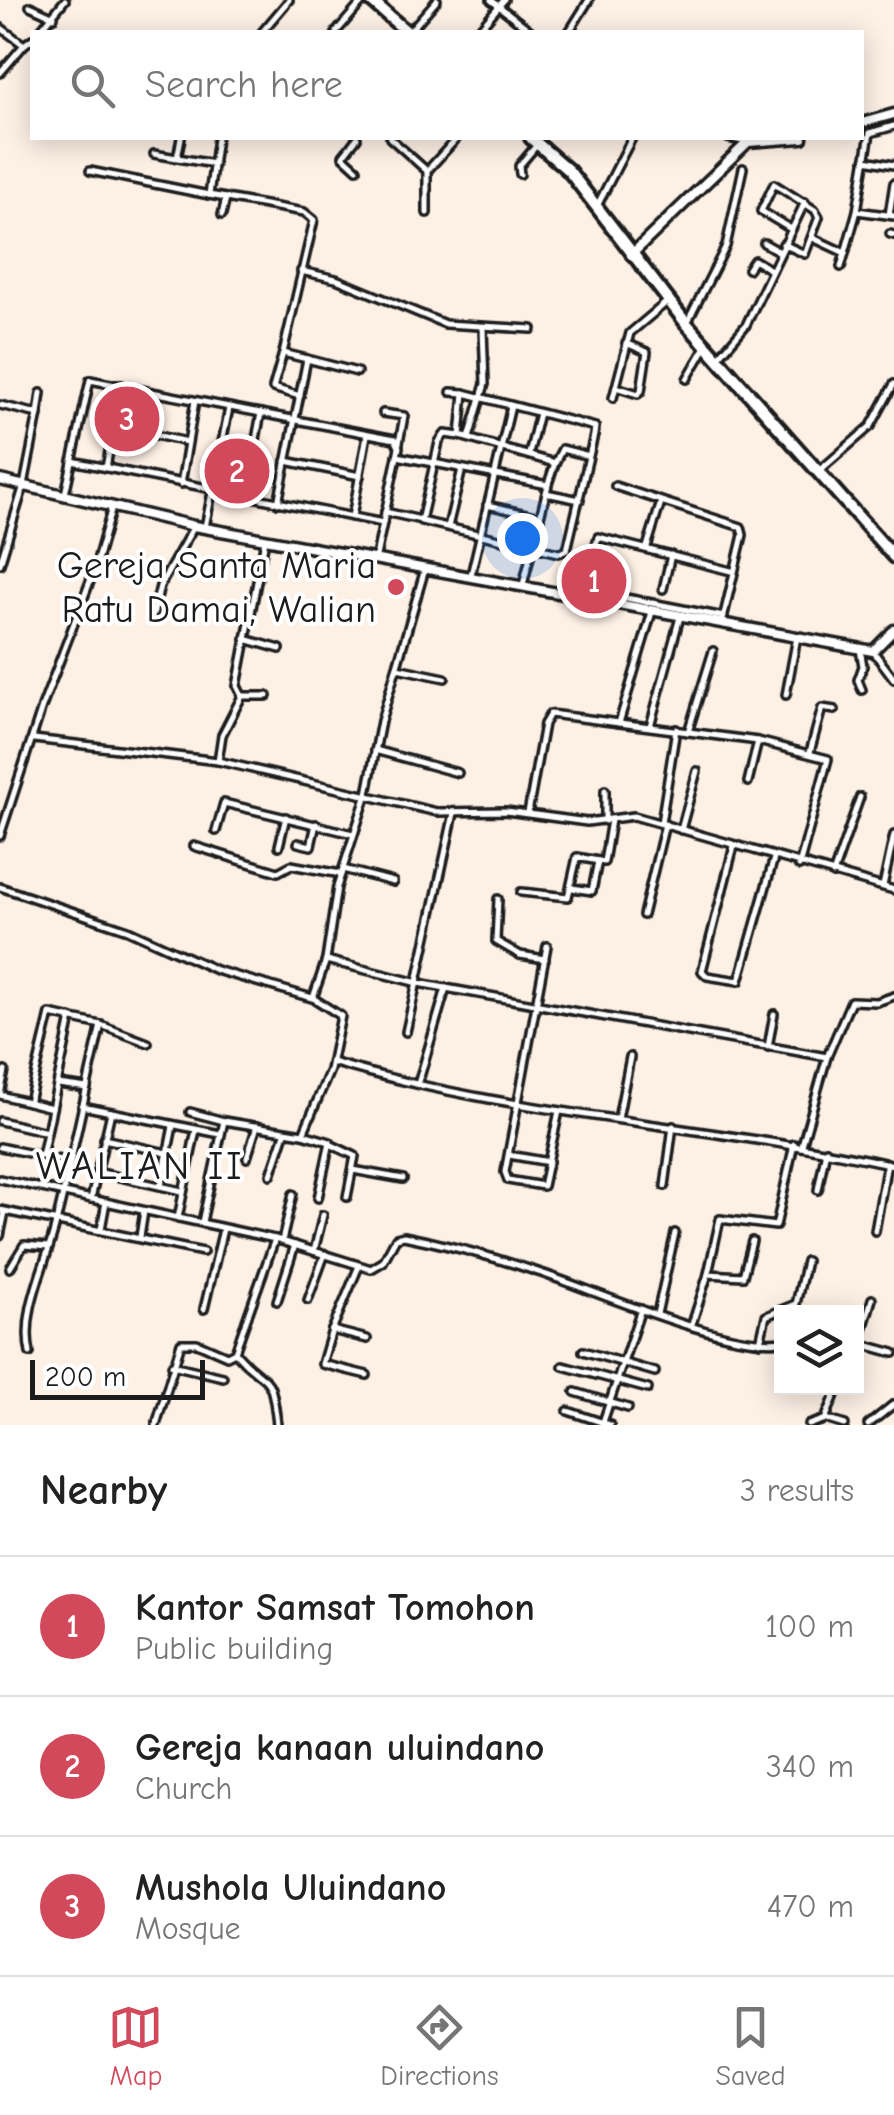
<!DOCTYPE html>
<html lang="en">
<head>
<meta charset="utf-8">
<style>
	:root { --surface:#fff; --page:#f6f6f6; --text:#222; --muted:#767676; --line:#e0e0e0; --accent:#d1495b }
	body { margin:0; font-family:"Comic Neue",sans-serif; background:var(--page); color:var(--text) }
	.controls { position:absolute; right:30px; bottom:30px; display:grid; overflow:hidden; border-radius:0px; box-shadow:0 5px 25px #0003 }
	.controls button { width:90px; height:90px; display:grid; place-items:center; padding:0; border:0; border-bottom:2px solid var(--line); background:var(--surface); color:var(--text); font:50px sans-serif }
	.scale { position:absolute; left:30px; bottom:25px; width:175px; box-sizing:border-box; padding-left:10px; border:5px solid #1c1c1c; border-top:0; font-size:28px; line-height:35px; white-space:nowrap; color:#1c1c1c; -webkit-text-stroke:8px #fff; paint-order:stroke }
	.you { position:absolute; left:522px; top:538px; width:35px; height:35px; margin:-25px; border:8px solid #fff; border-radius:50%; background:#1a73e8; box-shadow:0 0 0 15px #1a73e833 }
	.badge { display:grid; place-items:center; width:65px; height:65px; border-radius:50%; background:var(--accent); color:#fff; font-size:32px; font-weight:700 }
	.pin { position:absolute; translate:-50% -50%; border:5px solid #fff; box-shadow:0 2px 10px #0006 }
	.list { margin:0; padding:0; list-style:none }
	h2 { display:flex; justify-content:space-between; align-items:center; height:130px; margin:0; padding:0 40px; font-size:42px }
	h2 small { font-size:32px; font-weight:400; color:var(--muted) }
	.list li { display:grid; grid-template-columns:65px 1fr auto; gap:30px; align-items:center; box-sizing:border-box; height:140px; padding:0 40px; border-top:2px solid var(--line) }
	.list b { display:block; font-size:38px; white-space:nowrap }
	.list p { margin:0; font-size:32px; white-space:nowrap; color:var(--muted) }
	.list em { font-size:32px; font-style:normal; color:var(--muted) }
	.icon { flex:none; width:55px; height:55px; fill:none; stroke:currentColor; stroke-width:2; stroke-linecap:round; stroke-linejoin:round }
	.map { position:relative; flex:none; width:894px; height:1425px; overflow:hidden }
	.search { position:absolute; background:var(--surface); box-shadow:0 5px 25px #0003; left:30px; right:30px; top:30px; height:110px; display:flex; align-items:center; gap:25px; box-sizing:border-box; padding:0 35px; border-radius:0px; color:var(--muted); font-size:38px }
	.sheet { height:550px; background:var(--surface) }
	nav { display:flex; justify-content:space-around; align-items:center; box-sizing:border-box; height:140px; border-top:2px solid var(--line); background:var(--surface); font-size:28px; color:var(--muted) }
	nav a { display:grid; justify-items:center; gap:5px }
	nav .on { color:var(--accent) }
	.map>svg:first-child { display:block }
	.lines { fill:none; stroke-linecap:round; stroke-linejoin:round }
	.street-casing { stroke:#1c1c1c; stroke-width:12 }
	.secondary-casing { stroke:#1c1c1c; stroke-width:15 }
	.highway-casing { stroke:#1c1c1c; stroke-width:18 }
	.street { stroke:#fff; stroke-width:5 }
	.secondary { stroke:#fff; stroke-width:8 }
	.highway { stroke:#fff; stroke-width:10 }
	.poi-dot { fill:#d1495b; stroke:#fff; stroke-width:4 }
	.labels { text-anchor:middle; stroke-width:8; stroke-linejoin:round; paint-order:stroke }
	.poi-label { font-size:38px; fill:#1c1c1c; stroke:#fff; text-anchor:end }
	.neighbourhood-label { font-size:40px; letter-spacing:2.5px; fill:#1c1c1c; stroke:#fff }
</style>
</head>
<body>
<div class="map">
<svg width="894" height="1425" viewBox="0 0 894 1425">
	<rect width="100%" height="100%" fill="#fdf0e5"/>
	<filter id="ink" filterUnits="userSpaceOnUse"><feTurbulence type="fractalNoise" baseFrequency=".01" numOctaves="2"/><feDisplacementMap in="SourceGraphic" scale="20" xChannelSelector="R" yChannelSelector="G"/><feConvolveMatrix kernelMatrix="1 2 1 2 8 2 1 2 1" color-interpolation-filters="sRGB"/></filter>
	<g filter="url(#ink)">
		<g class="lines">
			<g class="street-casing">
				<g id="street">
					<polyline points="491,0 532,32"/>
					<polyline points="30,6 54,17"/>
					<polyline points="0,27 24,45 32,39"/>
					<polyline points="39,32 65,0"/>
					<polyline points="262,32 289,0"/>
					<polyline points="336,32 364,0"/>
					<polyline points="409,32 437,0"/>
					<polyline points="477,32 504,0"/>
					<polyline points="569,32 589,0"/>
					<polyline points="0,73 24,45"/>
					<polyline points="217,138 209,195 304,212 314,220 283,353 307,359 278,503"/>
					<polyline points="357,138 343,156 357,169"/>
					<polyline points="390,138 427,171 457,138"/>
					<polyline points="728,138 748,142"/>
					<polyline points="154,154 177,158 181,138"/>
					<polyline points="178,158 214,164"/>
					<polyline points="865,160 894,165"/>
					<polyline points="90,171 209,195"/>
					<polyline points="427,171 427,213"/>
					<polyline points="520,174 519,166 536,146"/>
					<polyline points="597,206 632,138"/>
					<polyline points="857,211 894,216"/>
					<polyline points="222,215 226,198"/>
					<polyline points="889,215 894,183"/>
					<polyline points="890,234 894,235"/>
					<polyline points="813,238 845,253"/>
					<polyline points="764,243 780,252"/>
					<polyline points="783,244 805,254 819,217 815,210 774,184 761,211 791,229"/>
					<polyline points="841,267 857,211 870,133 894,126"/>
					<polyline points="748,269 754,260 771,270"/>
					<polyline points="301,271 336,279 445,324 532,329"/>
					<polyline points="688,321 726,246 743,168"/>
					<polyline points="283,353 273,388 300,396"/>
					<polyline points="718,358 746,325 805,202"/>
					<polyline points="307,359 357,372"/>
					<polyline points="687,379 705,348"/>
					<polyline points="616,387 638,394 641,391 647,352 626,343"/>
					<polyline points="451,392 464,393"/>
					<polyline points="613,398 630,333 668,301"/>
					<polyline points="0,405 38,414 24,485 0,564"/>
					<polyline points="383,413 404,416 399,443"/>
					<polyline points="38,414 41,393"/>
					<polyline points="114,426 187,442"/>
					<polyline points="460,436 464,393 595,427 594,435 567,550 559,553 421,521 439,442 445,434 460,436 555,463 562,449 589,456"/>
					<polyline points="469,438 485,384 483,329"/>
					<polyline points="529,454 539,413"/>
					<polyline points="397,456 548,485 523,585"/>
					<polyline points="72,461 383,523"/>
					<polyline points="286,461 360,476"/>
					<polyline points="106,468 121,385"/>
					<polyline points="818,472 871,426 894,384"/>
					<polyline points="181,484 195,401"/>
					<polyline points="548,484 555,463"/>
					<polyline points="615,486 741,527 743,535 722,623"/>
					<polyline points="546,493 580,500"/>
					<polyline points="65,494 90,380 395,439 399,447 376,556"/>
					<polyline points="245,497 261,413"/>
					<polyline points="487,505 540,517"/>
					<polyline points="385,512 421,520"/>
					<polyline points="352,517 367,435"/>
					<polyline points="205,527 229,408"/>
					<polyline points="448,527 462,469"/>
					<polyline points="265,540 237,686 242,696 267,696"/>
					<polyline points="647,547 661,502"/>
					<polyline points="471,575 511,406"/>
					<polyline points="663,589 671,555"/>
					<polyline points="585,590 724,617"/>
					<polyline points="583,598 598,537 731,571"/>
					<polyline points="153,615 160,586 194,526"/>
					<polyline points="245,639 280,649"/>
					<polyline points="860,649 863,666 858,680 862,690"/>
					<polyline points="873,651 894,679"/>
					<polyline points="397,668 445,678"/>
					<polyline points="786,695 797,637"/>
					<polyline points="619,723 652,612"/>
					<polyline points="650,726 680,617"/>
					<polyline points="688,732 713,651"/>
					<polyline points="34,739 218,761 437,812 506,811 587,822 634,816 894,890"/>
					<polyline points="375,750 458,773"/>
					<polyline points="810,752 822,708 835,710"/>
					<polyline points="218,761 222,735 242,696"/>
					<polyline points="748,782 758,741"/>
					<polyline points="528,813 544,724 550,714 758,741 828,759 799,866"/>
					<polyline points="605,821 605,790"/>
					<polyline points="661,823 676,729"/>
					<polyline points="681,830 697,771"/>
					<polyline points="216,831 224,803 353,834"/>
					<polyline points="0,836 42,707 94,571 112,507"/>
					<polyline points="298,843 311,846 316,824"/>
					<polyline points="194,846 278,872 291,865 341,874"/>
					<polyline points="279,846 286,817"/>
					<polyline points="734,846 702,971 707,976 739,981 774,858"/>
					<polyline points="343,869 393,882"/>
					<polyline points="833,874 860,797"/>
					<polyline points="883,886 894,835"/>
					<polyline points="0,887 128,930 216,970 312,998"/>
					<polyline points="572,888 592,891 598,861"/>
					<polyline points="521,892 568,897 577,857 604,862 611,820"/>
					<polyline points="498,899 496,941 520,955 545,959"/>
					<polyline points="643,915 665,824"/>
					<polyline points="547,946 505,1172 508,1180 543,1186 559,1111"/>
					<polyline points="326,960 418,983 827,1057 851,1001 877,1002 894,996"/>
					<polyline points="406,1032 454,813"/>
					<polyline points="768,1047 774,1014"/>
					<path d="M332 1062C515 1117 708 1124 894 1165"/>
					<polyline points="58,1084 87,1088"/>
					<polyline points="418,1084 446,988"/>
					<polyline points="0,1094 5,1071"/>
					<polyline points="0,1095 52,1108"/>
					<polyline points="29,1102 50,1014 101,1025 148,1043"/>
					<polyline points="82,1106 220,1134"/>
					<polyline points="190,1112 224,1121"/>
					<polyline points="618,1119 630,1057"/>
					<polyline points="0,1121 47,1132"/>
					<polyline points="303,1134 330,1142 318,1198"/>
					<polyline points="104,1139 167,1153"/>
					<polyline points="330,1144 355,1156 347,1197"/>
					<polyline points="802,1145 827,1057"/>
					<polyline points="0,1147 70,1162"/>
					<polyline points="509,1155 549,1162"/>
					<polyline points="42,1156 71,1018"/>
					<polyline points="247,1158 257,1126"/>
					<polyline points="353,1170 403,1179"/>
					<polyline points="97,1172 182,1191"/>
					<polyline points="271,1175 285,1133"/>
					<path d="M0 1179 275 1239 371 1269 383 1262 396 1238 404 1236C449 1245 494 1257 538 1272 597 1291 725 1349 782 1341"/>
					<polyline points="161,1186 173,1126"/>
					<polyline points="665,1186 673,1126"/>
					<polyline points="818,1190 826,1150"/>
					<polyline points="91,1199 111,1112"/>
					<polyline points="0,1210 203,1252"/>
					<polyline points="178,1218 196,1130"/>
					<polyline points="202,1222 224,1121 303,1134 330,1070 341,1016 313,998 326,960 337,887 367,794 381,721 425,569"/>
					<polyline points="101,1229 106,1202"/>
					<polyline points="875,1231 887,1163"/>
					<polyline points="0,1236 5,1212"/>
					<polyline points="140,1237 144,1211"/>
					<polyline points="282,1241 293,1194"/>
					<polyline points="314,1251 323,1215"/>
					<polyline points="359,1266 332,1330 367,1339"/>
					<polyline points="10,1268 24,1245 49,1247"/>
					<polyline points="708,1274 720,1219 776,1226 794,1144"/>
					<polyline points="308,1300 325,1254"/>
					<polyline points="277,1301 295,1245"/>
					<polyline points="204,1309 223,1229"/>
					<polyline points="657,1314 675,1233"/>
					<polyline points="692,1324 708,1274 743,1276 752,1241"/>
					<polyline points="332,1330 322,1364 367,1375"/>
					<polyline points="760,1342 766,1316 796,1304 806,1261"/>
					<polyline points="858,1343 894,1353"/>
					<polyline points="859,1343 872,1299"/>
					<polyline points="583,1351 655,1372"/>
					<path d="M235 1352C268 1390 271 1366 277 1425"/>
					<path d="M30 1353C21 1311 45 1268 55 1227 72 1160 85 1092 101 1025"/>
					<polyline points="172,1365 223,1377"/>
					<polyline points="563,1366 648,1389"/>
					<polyline points="575,1392 628,1408"/>
					<polyline points="568,1411 610,1425"/>
					<polyline points="826,1417 838,1388"/>
					<polyline points="156,1425 181,1343 197,1343 227,1356 235,1352 275,1239"/>
					<polyline points="602,1425 641,1309"/>
					<polyline points="809,1425 826,1419 845,1425"/>
					<polyline points="868,1425 894,1404"/>
				</g>
			</g>
			<g class="secondary-casing">
				<g id="secondary">
					<polyline points="862,123 894,114"/>
					<polyline points="631,255 748,142 802,138"/>
					<polyline points="0,480 194,526 873,651 894,630"/>
				</g>
			</g>
			<g class="highway-casing">
				<g id="highway">
					<polyline points="370,0 407,32"/>
					<polyline points="531,138 569,171 686,323 894,557"/>
				</g>
			</g>
			<use href="#street" class="street"/>
			<use href="#secondary" class="secondary"/>
			<use href="#highway" class="highway"/>
		</g>
	</g>
	<circle class="poi-dot" cx="396" cy="587" r="10"/>
	<g class="labels">
		<g class="poi-label">
			<text x="376" y="578">Gereja Santa Maria<tspan x="376" dy="44">Ratu Damai, Walian</tspan></text>
		</g>
		<g class="neighbourhood-label">
			<text x="140" y="1179">WALIAN II</text>
		</g>
	</g>
</svg>
<div class="controls">
<button><svg class="icon" aria-label="layers" viewBox="0 0 24 24"><path d="M12 4l9 5-9 5-9-5zM3 14l9 5 9-5"/></svg></button>
</div>
<div class="scale">200 m</div>
<div class="you"></div>
<div class="pin badge" style="left:594px;top:581px">1</div>
<div class="pin badge" style="left:237px;top:471px">2</div>
<div class="pin badge" style="left:127px;top:419px">3</div>
<div class="search"><svg class="icon" aria-label="search" viewBox="0 0 24 24"><circle cx="10" cy="10" r="6"/><path d="M15 15l6 6"/></svg>Search here</div>
</div>
<section class="sheet">
<h2>Nearby<small>3 results</small></h2>
<ul class="list">
<li><span class="badge">1</span><div><b>Kantor Samsat Tomohon</b><p>Public building</p></div><em>100 m</em></li>
<li><span class="badge">2</span><div><b>Gereja kanaan uluindano</b><p>Church</p></div><em>340 m</em></li>
<li><span class="badge">3</span><div><b>Mushola Uluindano</b><p>Mosque</p></div><em>470 m</em></li>
</ul>
</section>
<nav>
<a class="on"><svg class="icon" aria-label="map" viewBox="0 0 24 24"><path d="M3 6l6-2 6 2 6-2v14l-6 2-6-2-6 2zM9 4v14M15 6v14"/></svg>Map</a>
<a><svg class="icon" aria-label="directions" viewBox="0 0 24 24"><path d="M12 3l9 9-9 9-9-9zM9 14v-3h6M13 9l2 2-2 2"/></svg>Directions</a>
<a><svg class="icon" aria-label="saved" viewBox="0 0 24 24"><path d="M7 4h10v16l-5-4-5 4z"/></svg>Saved</a>
</nav>
</body>
</html>
